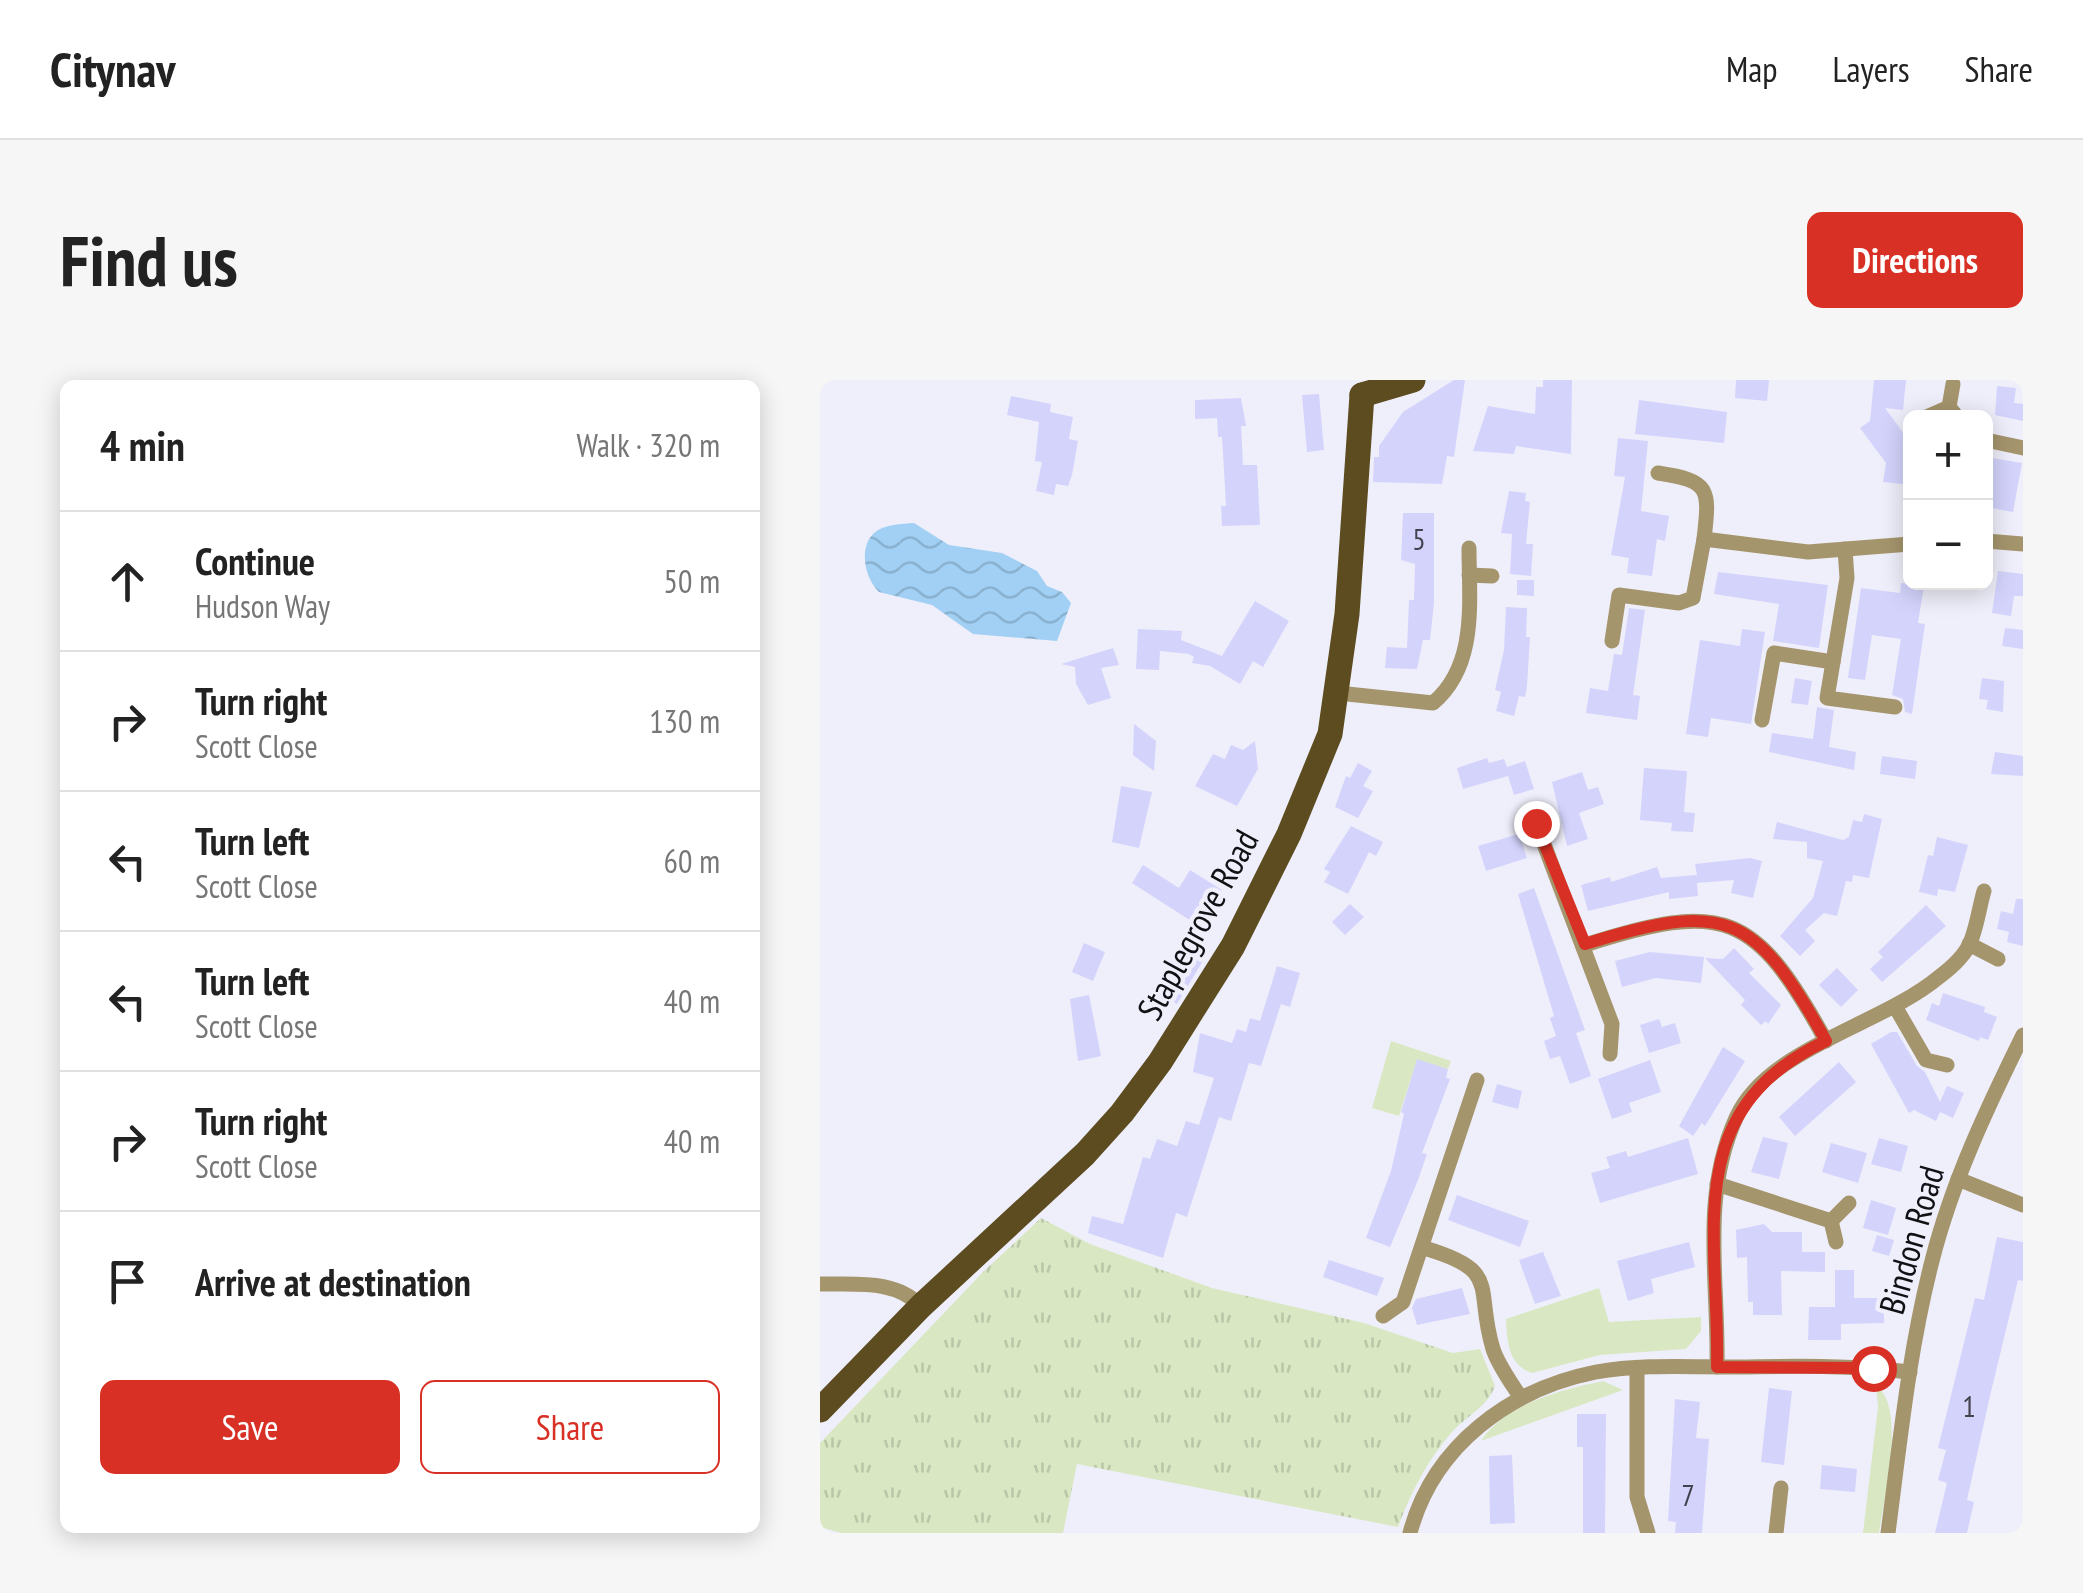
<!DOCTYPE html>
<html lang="en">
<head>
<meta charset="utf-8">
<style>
	:root { --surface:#fff; --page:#f6f6f6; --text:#222; --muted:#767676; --line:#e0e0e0; --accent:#d93025 }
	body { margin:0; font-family:"PT Sans Narrow",sans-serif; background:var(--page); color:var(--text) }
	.controls { position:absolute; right:30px; top:30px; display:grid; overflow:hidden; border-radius:15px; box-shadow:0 5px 25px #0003 }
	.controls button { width:90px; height:90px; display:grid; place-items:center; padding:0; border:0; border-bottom:2px solid var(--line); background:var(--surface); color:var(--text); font:50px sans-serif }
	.stop { position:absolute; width:30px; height:30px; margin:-22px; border:8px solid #d93025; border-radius:50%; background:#fff }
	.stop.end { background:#d93025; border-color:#fff; box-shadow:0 2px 10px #0008 }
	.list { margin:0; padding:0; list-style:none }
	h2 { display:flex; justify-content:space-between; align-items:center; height:130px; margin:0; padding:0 40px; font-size:42px }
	h2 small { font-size:32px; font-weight:400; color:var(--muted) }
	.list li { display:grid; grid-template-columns:65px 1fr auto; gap:30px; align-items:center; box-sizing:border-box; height:140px; padding:0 40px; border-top:2px solid var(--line) }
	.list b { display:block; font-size:38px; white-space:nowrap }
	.list p { margin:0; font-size:32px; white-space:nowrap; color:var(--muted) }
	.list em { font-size:32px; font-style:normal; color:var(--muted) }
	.actions { display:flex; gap:20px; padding:30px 40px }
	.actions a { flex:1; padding:22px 0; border:2px solid var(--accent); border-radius:15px; text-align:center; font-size:35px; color:var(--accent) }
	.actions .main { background:var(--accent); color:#fff }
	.icon { flex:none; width:55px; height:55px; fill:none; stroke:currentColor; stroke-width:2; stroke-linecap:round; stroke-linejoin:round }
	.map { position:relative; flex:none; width:1203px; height:1153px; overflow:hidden; border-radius:15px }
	header { display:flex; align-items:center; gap:60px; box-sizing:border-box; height:140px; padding:0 50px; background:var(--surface); border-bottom:2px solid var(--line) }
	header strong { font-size:48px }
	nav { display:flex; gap:55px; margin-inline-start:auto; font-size:35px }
	.intro { display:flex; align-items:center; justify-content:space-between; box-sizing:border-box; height:240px; padding:0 60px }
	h1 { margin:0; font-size:70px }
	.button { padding:25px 45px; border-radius:15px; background:var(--accent); color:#fff; font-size:35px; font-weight:700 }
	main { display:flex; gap:60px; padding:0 60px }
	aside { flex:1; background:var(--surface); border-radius:15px; box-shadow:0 5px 25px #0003 }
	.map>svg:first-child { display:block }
	.grass { fill:#d9e8c3 }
	.park { fill:url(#park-tufts) }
	.water { fill:url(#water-waves) }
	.building { fill:#d4d3fc }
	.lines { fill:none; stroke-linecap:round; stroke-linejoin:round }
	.street { stroke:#a5956d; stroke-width:15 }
	.primary { stroke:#5c4c1f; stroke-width:25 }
	.route { stroke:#d93025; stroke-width:12 }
	.labels { text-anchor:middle; stroke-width:9; stroke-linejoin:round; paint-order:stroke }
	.number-label { font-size:30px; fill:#42424f }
	.street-label { font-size:35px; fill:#111115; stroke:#efeffb }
</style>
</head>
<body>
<header>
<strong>Citynav</strong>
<nav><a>Map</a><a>Layers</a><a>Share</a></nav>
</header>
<div class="intro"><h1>Find us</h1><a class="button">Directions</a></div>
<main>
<aside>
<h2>4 min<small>Walk · 320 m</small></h2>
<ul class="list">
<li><svg class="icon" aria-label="ahead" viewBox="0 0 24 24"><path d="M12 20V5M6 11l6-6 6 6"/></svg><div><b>Continue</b><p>Hudson Way</p></div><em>50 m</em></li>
<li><svg class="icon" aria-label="right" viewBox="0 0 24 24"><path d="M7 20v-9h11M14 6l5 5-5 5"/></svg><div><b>Turn right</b><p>Scott Close</p></div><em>130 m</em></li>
<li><svg class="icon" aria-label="left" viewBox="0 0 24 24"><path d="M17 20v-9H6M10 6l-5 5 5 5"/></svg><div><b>Turn left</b><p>Scott Close</p></div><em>60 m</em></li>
<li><svg class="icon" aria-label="left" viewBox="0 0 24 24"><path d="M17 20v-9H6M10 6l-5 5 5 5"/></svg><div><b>Turn left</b><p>Scott Close</p></div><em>40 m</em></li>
<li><svg class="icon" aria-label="right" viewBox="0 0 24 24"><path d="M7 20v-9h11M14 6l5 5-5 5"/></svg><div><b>Turn right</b><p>Scott Close</p></div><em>40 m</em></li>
<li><svg class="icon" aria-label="arrive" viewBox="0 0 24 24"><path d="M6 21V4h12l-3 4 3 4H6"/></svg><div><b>Arrive at destination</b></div></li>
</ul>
<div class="actions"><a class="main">Save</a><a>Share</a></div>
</aside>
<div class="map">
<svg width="1203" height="1153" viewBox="0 0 1203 1153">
	<defs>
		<pattern id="park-tufts" width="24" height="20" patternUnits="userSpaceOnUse" patternTransform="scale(2.5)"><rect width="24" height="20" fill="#d9e8c3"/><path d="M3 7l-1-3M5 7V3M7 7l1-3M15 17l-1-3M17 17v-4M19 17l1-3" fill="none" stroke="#b9c6a7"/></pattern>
		<pattern id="water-waves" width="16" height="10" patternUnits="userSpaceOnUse" patternTransform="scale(2.5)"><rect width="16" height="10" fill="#a1d0f4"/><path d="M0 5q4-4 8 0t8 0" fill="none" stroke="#8ab2d0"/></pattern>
	</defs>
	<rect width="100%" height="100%" fill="#efeffb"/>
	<g class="grass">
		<polygon points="571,661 631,681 628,689 597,680 579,736 552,728"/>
		<path d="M779 908 789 942 881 937V951L866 969 780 975 712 993C688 985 687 961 686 939Z"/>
		<path d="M783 1001 803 1010 661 1061C684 1024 743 1009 783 1001Z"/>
		<path d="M1056 1005C1087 1028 1064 1117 1059 1153H1043L1058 1027Z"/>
	</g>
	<path class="park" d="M221 838 270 864 392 908 544 943 633 973 660 969 675 1006C667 1027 648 1035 633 1051 608 1079 591 1112 578 1147L257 1084 243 1153H21L0 1147V1063L163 892Z"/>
	<path class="water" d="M94 143 129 165 182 173 217 191 227 206 242 212 251 223 237 261 153 254 112 225 59 212C45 199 38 168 54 153 64 144 82 144 94 143Z"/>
	<g class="building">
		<polygon points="634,0 645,0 634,77 627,76 622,104 553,102 554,77 559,77 559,66 583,32"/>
		<polygon points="723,0 752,0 751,74 696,66 694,74 653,71 668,26 715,34 716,7 723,7"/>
		<polygon points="916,0 949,0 947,21 915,18"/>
		<polygon points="1054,0 1086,0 1083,30 1065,28 1090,62 1083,104 1063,102 1066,83 1040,48 1050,41"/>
		<polygon points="1177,6 1196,8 1194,23 1203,24 1203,41 1175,35"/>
		<polygon points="499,14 504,70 487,72 482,15"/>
		<polygon points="191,16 231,24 230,32 253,37 249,59 258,61 252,95 248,106 236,104 234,115 216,111 222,82 215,81 219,42 187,35"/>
		<polygon points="421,18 426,46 421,46 423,85 437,85 440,145 402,146 401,126 406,126 402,57 398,57 397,38 375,39 375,20"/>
		<polygon points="819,20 907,32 904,63 815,54"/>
		<polygon points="798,58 828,61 821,131 849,136 845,161 837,159 832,196 807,193 809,178 791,175 805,97 794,96"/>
		<polygon points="1172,78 1202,83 1193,132 1166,127"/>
		<polygon points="689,111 706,113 705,121 710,122 706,164 713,164 711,196 690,194 692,154 681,153"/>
		<polygon points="583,133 614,133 614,223 610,260 603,260 597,289 565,288 567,267 587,268 589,220 594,220 595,184 581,180"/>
		<polygon points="1178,191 1203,194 1203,216 1194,216 1191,236 1172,233"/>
		<polygon points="898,192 1008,205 999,268 953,261 959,224 894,214"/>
		<polygon points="697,200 714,200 714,216 697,215"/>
		<polygon points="1081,203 1104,206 1098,243 1105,244 1092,334 1085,332 1083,319 1072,315 1081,259 1052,255 1045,300 1028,298 1041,208 1080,213"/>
		<polygon points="435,221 469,241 443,287 433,281 420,304 390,286 372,283 374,277 369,274 340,271 339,290 316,289 318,249 362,251 361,260 402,276"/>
		<polygon points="686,227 707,228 706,257 710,257 707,306 705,317 699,316 694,336 676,331 681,312 675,310 684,270"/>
		<polygon points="809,228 825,230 813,315 820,316 817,340 766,333 770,308 788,311 794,274 802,275"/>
		<polygon points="1185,248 1203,250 1203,269 1182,266"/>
		<polygon points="922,249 945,252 931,344 891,338 888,357 866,354 880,260 920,266"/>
		<polygon points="293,268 299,285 281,288 291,318 268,325 256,304 255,287 241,284"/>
		<polygon points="975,298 992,301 988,325 971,323"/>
		<polygon points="1162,298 1184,301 1183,332 1166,329 1168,320 1159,319"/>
		<polygon points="997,327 1014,330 1009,367 1036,372 1034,390 949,372 952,353 993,359"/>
		<polygon points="314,344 336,361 334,391 313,375"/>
		<polygon points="435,361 438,389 417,426 375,406 393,374 405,379 411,365 423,370"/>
		<polygon points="1175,372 1203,376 1203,396 1171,394"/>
		<polygon points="1062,376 1097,381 1095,399 1060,394"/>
		<polygon points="667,378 669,383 684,379 687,387 705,381 714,409 694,415 688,396 643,409 637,388"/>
		<polygon points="538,383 552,391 543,406 553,411 538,438 515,427 526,396 530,398"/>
		<polygon points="824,388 867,391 864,432 875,433 873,452 851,451 852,443 820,440"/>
		<polygon points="762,392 768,410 778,407 784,424 759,433 768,459 747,466 732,402"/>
		<polygon points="301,406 332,412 319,468 292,462"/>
		<polygon points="1044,434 1062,439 1049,498 1033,495 1032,502 1026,501 1017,536 1004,533 985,550 995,561 980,576 960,556 993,518 1003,481 987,478 987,462 953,459 957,442 1023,460 1029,457 1033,440 1042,442"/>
		<polygon points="531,446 563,462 556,476 549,472 528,514 504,502 510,492 504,489"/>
		<polygon points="699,454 707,478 666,491 658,466"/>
		<polygon points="1117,457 1148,465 1135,512 1118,509 1117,516 1099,512 1108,475 1113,476"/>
		<polygon points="930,478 942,481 933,518 911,513 914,500 877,503 878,516 849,519 849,512 768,531 761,505 790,497 791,502 837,487 841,498 877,495 875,484"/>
		<polygon points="323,485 359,508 370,490 402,510 379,546 312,503"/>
		<polygon points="714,508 765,650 756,653 771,696 750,704 740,676 730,679 724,661 736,656 730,638 734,636 698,514"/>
		<polygon points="1196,519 1203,519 1203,566 1187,562 1189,552 1177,549 1181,531 1193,534"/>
		<polygon points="530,524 544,537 525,555 512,542"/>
		<polygon points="1106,525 1126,546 1062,602 1050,589 1063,577 1058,572"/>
		<polygon points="264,563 285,572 273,601 252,592"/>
		<polygon points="365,568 384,579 357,624 345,617 358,594 352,590"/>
		<polygon points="914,568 934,589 929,593 961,625 948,644 946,641 941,645 921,625 925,620 885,578 903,579"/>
		<polygon points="830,572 884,577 881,603 836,598 802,607 795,581"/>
		<polygon points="457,586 480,593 470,627 461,624 441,686 429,683 411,741 399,737 367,837 356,833 343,878 268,853 272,836 303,844 323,777 330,779 337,759 357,766 366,741 379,745 394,698 373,692 380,653 412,663 417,649 426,652 430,638 440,641"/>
		<polygon points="1017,588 1038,610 1021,627 999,605"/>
		<polygon points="1123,613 1165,627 1164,632 1177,637 1168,660 1160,657 1159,661 1106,640 1112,623 1119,626"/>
		<polygon points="269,615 281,676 258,681 250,619"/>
		<polygon points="839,639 842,647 855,643 861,663 829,673 820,645"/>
		<polygon points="1071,652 1077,652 1097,686 1105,692 1120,722 1127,706 1144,713 1133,738 1120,732 1116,741 1094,730 1089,733 1051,664"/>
		<polygon points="903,667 925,681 885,746 882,743 873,756 859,746"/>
		<polygon points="597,679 628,689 626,698 630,699 602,773 607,774 598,800 570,867 546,858 571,791 584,734 581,732"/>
		<polygon points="830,680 841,712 809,723 812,732 792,739 778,699"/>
		<polygon points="1019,682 1036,702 975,756 959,737"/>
		<polygon points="677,704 702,711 698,729 672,722"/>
		<polygon points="943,757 968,763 959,799 931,792"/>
		<polygon points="868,758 878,794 780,823 771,793 790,788 786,777 806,771 808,777"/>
		<polygon points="1059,758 1088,766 1081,792 1051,784"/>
		<polygon points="1011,763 1047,773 1038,803 1002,792"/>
		<polygon points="637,815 709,841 700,867 628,840"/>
		<polygon points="1051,820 1076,828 1068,855 1043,848"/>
		<polygon points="944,844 952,852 982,852 982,872 1005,872 1005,892 961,891 962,935 933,935 933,922 928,922 927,877 917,878 916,850"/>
		<polygon points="1057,855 1074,860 1069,876 1052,871"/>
		<polygon points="1177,857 1203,862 1203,901 1198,900 1170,1016 1147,1120 1154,1122 1147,1153 1115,1153 1127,1103 1118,1100 1126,1070 1118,1068 1155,918 1164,920"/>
		<polygon points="869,862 875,887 831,899 834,913 808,921 797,881"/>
		<polygon points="723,872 741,916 715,924 699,880"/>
		<polygon points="509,880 564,898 557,916 503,897"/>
		<polygon points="1015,890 1034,890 1034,918 1064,918 1064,943 1021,944 1021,960 988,960 989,927 1015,927"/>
		<polygon points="642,908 650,934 597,945 592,928 596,919"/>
		<polygon points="949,1008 972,1011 964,1085 941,1082"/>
		<polygon points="855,1019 880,1022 876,1058 889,1059 882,1153 855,1153 856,1142 848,1141"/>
		<polygon points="757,1034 786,1034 785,1153 763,1153 763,1067 757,1067"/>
		<polygon points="692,1075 695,1143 670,1144 669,1076"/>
		<polygon points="1002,1085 1037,1089 1035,1112 1000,1109"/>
	</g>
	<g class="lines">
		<g class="street">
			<polyline points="1133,4 1129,27 1138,38"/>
			<polyline points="1104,38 1129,27"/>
			<polyline points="1166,60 1203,68"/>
			<path d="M838 93C890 101 890 108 884 159"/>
			<polyline points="1166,161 1203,164"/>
			<polyline points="1025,169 1027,198 1007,318 1075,327"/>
			<polyline points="649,195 672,196"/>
			<polyline points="792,261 799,215 859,223 873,218 884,159 988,172 1090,164"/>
			<path d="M518 313 613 323C658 285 649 221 649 168"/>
			<polyline points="942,340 954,273 1013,282"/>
			<polyline points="716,443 792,644 790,674"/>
			<polyline points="1149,564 1178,579"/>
			<path d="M765 565C905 520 935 532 1006 661"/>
			<polyline points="1076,628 1106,680 1127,685"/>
			<polyline points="1138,799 1203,825"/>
			<polyline points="897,804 1011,841 1016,862"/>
			<polyline points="1011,841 1029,823"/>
			<path d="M604 868C683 891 654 907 673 969 678 985 692 1004 701 1018"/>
			<path d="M0 904C37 905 74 899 101 926"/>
			<polyline points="563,936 583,922 657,700"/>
			<path d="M897 987C899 902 880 818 916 738 947 668 1060 646 1119 597 1131 588 1144 577 1150 563 1157 547 1159 528 1164 511"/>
			<polyline points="817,988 817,1117 828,1153"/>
			<path d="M590 1153C613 1066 690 1009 776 992 821 984 869 987 914 987 973 986 1031 985 1090 992"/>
			<polyline points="956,1153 961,1108"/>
			<path d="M1068 1153C1080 1062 1089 970 1112 881 1132 802 1167 728 1203 655"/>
		</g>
		<g class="primary">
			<polyline points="542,15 593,0"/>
			<polyline points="0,1030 101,926 265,774 302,733 340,682 413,566 469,454 510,354 527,234 542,15"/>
		</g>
	</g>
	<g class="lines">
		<path class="route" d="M716 443 765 564C905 520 935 532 1006 661 858 731 900 855 897 987L1053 988"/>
	</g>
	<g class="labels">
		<g class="number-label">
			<text x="599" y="170">5</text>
			<text x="1149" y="1037">1</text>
			<text x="868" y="1126">7</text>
		</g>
		<g class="street-label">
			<text transform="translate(378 545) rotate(-61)" y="12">Staplegrove Road</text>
			<text transform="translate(1092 860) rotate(-74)" y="12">Bindon Road</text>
		</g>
	</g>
</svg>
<div class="controls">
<button>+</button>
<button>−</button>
</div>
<div class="stop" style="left:1053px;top:988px"></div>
<div class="stop end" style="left:716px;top:443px"></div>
</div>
</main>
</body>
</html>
